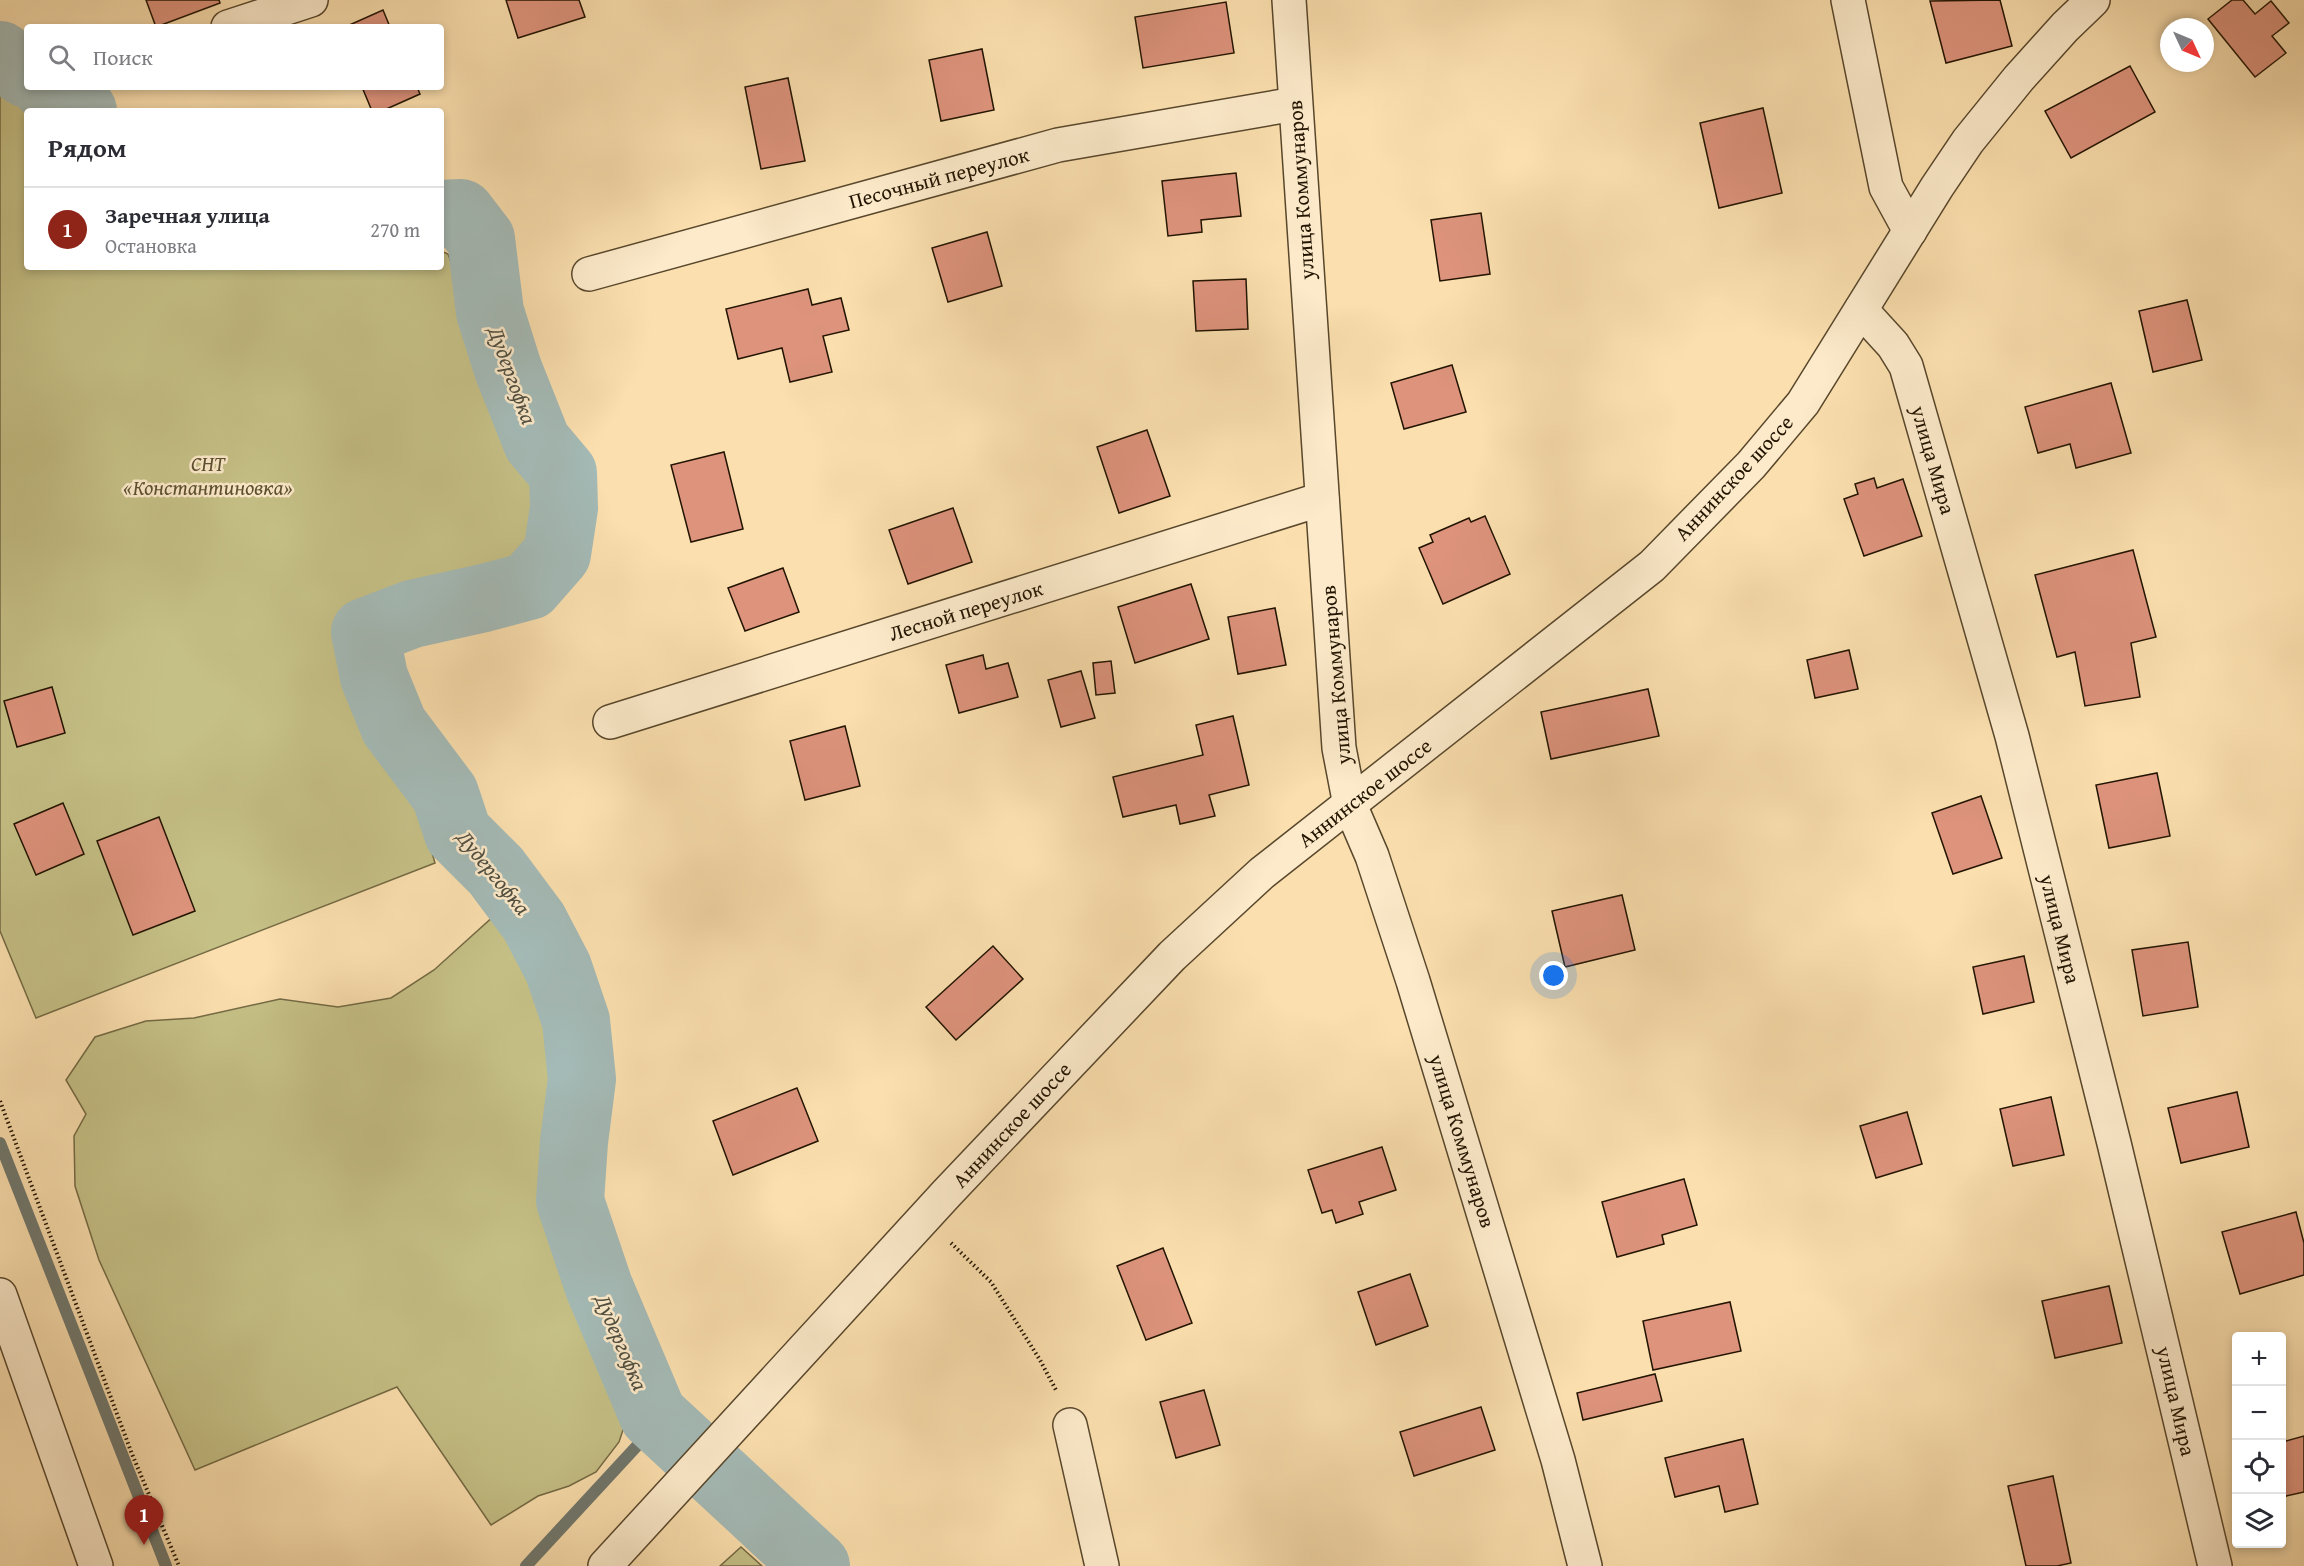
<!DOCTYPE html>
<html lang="ru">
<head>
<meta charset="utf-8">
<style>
	:root { --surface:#fff; --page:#f7f7f7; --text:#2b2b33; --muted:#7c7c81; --line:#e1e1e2; --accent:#8f2418 }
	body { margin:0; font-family:"Gentium Book Plus",serif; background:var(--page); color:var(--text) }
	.controls { position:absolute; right:18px; bottom:18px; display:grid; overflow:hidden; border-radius:6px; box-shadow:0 3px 9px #0003 }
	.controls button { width:54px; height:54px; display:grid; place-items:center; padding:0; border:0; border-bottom:2px solid var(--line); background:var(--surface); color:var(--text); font:30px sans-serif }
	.compass { position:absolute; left:2160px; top:18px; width:54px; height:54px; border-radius:50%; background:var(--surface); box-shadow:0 3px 9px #0003; rotate:134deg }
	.you { position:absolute; left:1554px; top:976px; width:21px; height:21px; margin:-15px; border:4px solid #fff; border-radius:50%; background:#1a73e8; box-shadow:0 0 0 9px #1a73e833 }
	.badge { display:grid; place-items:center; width:39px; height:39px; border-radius:50%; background:var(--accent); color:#fff; font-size:20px; font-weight:700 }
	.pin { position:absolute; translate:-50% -50px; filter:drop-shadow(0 2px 3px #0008) }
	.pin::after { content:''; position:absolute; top:32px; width:21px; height:18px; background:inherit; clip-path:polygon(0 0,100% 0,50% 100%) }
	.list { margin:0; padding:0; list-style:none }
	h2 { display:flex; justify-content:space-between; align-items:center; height:78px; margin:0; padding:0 24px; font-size:26px }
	h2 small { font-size:20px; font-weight:400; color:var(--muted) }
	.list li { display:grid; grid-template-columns:39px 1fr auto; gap:18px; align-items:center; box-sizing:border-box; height:84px; padding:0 24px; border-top:2px solid var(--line) }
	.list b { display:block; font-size:22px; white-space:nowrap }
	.list p { margin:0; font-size:20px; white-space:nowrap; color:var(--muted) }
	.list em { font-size:20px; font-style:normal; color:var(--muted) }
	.icon { flex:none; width:33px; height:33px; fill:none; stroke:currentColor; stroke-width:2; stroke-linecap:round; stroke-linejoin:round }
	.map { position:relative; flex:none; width:2304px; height:1566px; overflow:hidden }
	.search { position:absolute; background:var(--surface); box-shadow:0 3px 9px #0003; left:24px; top:24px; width:420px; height:66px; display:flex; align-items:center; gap:15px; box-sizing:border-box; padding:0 21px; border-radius:6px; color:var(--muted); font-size:22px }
	.panel { position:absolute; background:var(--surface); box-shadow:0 3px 9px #0003; left:24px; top:108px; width:420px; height:162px; border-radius:6px }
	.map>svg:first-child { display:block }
	.green { fill:#c5c086; stroke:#746a44; stroke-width:1.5 }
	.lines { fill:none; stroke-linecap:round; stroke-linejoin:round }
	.stream { stroke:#70786e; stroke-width:12 }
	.river { stroke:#a4bab6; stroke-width:68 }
	.building { fill:#dd937c; stroke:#221401; stroke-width:1.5 }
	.minor-casing { stroke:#58472c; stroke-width:36 }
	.path { stroke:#221401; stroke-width:4; stroke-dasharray:1.5 3; stroke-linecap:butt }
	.minor { stroke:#fceaca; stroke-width:33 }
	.labels { text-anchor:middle; stroke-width:5; stroke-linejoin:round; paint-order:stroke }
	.street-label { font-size:21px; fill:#221401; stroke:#fceaca }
	.park-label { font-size:21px; font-style:italic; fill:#5b5030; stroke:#fceaca }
	.water-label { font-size:22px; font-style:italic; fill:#504e40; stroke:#fceaca }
</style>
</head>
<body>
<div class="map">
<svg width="2304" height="1566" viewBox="0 0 2304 1566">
	<rect width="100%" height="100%" fill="#fbdfae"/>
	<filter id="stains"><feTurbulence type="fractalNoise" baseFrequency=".00333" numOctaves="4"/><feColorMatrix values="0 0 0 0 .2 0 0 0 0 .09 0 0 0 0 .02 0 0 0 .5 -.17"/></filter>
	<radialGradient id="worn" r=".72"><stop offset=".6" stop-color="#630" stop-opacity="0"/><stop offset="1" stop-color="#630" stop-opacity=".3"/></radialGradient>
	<g class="green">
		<polygon points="0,79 51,111 27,111 27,267 441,267 441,251 448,254 480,339 538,476 542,528 510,565 375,603 337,642 368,720 413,787 435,863 36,1018 0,931"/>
		<polygon points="495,915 538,981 550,1022 554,1092 550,1178 554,1250 577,1314 628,1415 619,1442 596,1472 569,1486 538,1496 491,1525 397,1387 195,1470 99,1260 75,1186 74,1136 86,1114 66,1080 95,1037 146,1021 194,1018 280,999 338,1007 391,998 434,970"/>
		<polygon points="741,1547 762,1566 720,1566"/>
	</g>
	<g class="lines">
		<g class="stream">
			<polyline points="0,1143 166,1566"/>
			<polyline points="526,1566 660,1421"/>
		</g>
		<g class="river">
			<polyline points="0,55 27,74"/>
			<polyline points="46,87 83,111"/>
			<polyline points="441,214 461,213 481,239 490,312 508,369 537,442 563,473 564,508 557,554 529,586 484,598 412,614 365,632 374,677 394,726 445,794 458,833 496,871 534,922 558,968 576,1021 582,1079 574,1142 570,1201 599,1287 653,1415 816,1566"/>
		</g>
	</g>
	<g class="building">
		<polygon points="146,0 219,0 220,3 156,27"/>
		<polygon points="506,0 579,0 585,17 518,38"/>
		<polygon points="2000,0 2012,46 1946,63 1930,1"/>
		<polygon points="2232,0 2243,0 2255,14 2271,1 2289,23 2272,36 2286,53 2255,77 2208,19"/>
		<polygon points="1226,2 1234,53 1143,68 1135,17"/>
		<polygon points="383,10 390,27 345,27"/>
		<polygon points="982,49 994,110 941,121 929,60"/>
		<polygon points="2130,66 2155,112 2071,158 2045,111"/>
		<polygon points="788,78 805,161 761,169 745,87"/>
		<polygon points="362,87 417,87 420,94 382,111 372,111"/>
		<polygon points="1763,108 1782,193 1719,208 1700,123"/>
		<polygon points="1236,173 1241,216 1201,220 1202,232 1168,236 1162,181"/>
		<polygon points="1481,213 1490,274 1440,281 1431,220"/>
		<polygon points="987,232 1002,286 948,302 932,248"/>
		<polygon points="1246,279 1248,329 1196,331 1193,281"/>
		<polygon points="808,289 812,305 841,298 849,330 823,336 832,372 790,382 782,348 738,359 726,309"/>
		<polygon points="2187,300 2202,360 2153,372 2139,311"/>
		<polygon points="1452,365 1466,412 1404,429 1391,383"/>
		<polygon points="2111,383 2131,453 2076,468 2070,444 2038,453 2025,407"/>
		<polygon points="1147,430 1170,496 1119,513 1097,447"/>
		<polygon points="724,452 743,529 691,542 671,465"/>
		<polygon points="1874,478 1877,488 1903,479 1922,536 1864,556 1844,499 1858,494 1855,484"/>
		<polygon points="953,508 972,562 908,584 889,530"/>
		<polygon points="1485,516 1510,574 1443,604 1419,548 1433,542 1430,535 1469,518 1471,522"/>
		<polygon points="2133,550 2156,637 2131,643 2140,697 2085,706 2075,652 2057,657 2035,575"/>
		<polygon points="783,568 799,612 745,631 728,588"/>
		<polygon points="1191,584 1209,639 1135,663 1118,607"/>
		<polygon points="1275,608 1286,665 1238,674 1228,617"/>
		<polygon points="1849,650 1858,689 1815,698 1807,660"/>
		<polygon points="983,655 986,669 1008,663 1018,697 959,713 946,665"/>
		<polygon points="1111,661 1115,693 1096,695 1093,663"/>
		<polygon points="1081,671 1095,718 1061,727 1048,680"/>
		<polygon points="52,687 65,733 17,747 4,701"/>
		<polygon points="1648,689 1659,736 1551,759 1541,712"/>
		<polygon points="1233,716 1249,785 1209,795 1215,816 1180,824 1176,805 1123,817 1113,777 1203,755 1196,725"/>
		<polygon points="845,726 860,786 805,800 790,741"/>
		<polygon points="2157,773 2170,836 2109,848 2096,785"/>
		<polygon points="1981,796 2002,858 1953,874 1932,813"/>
		<polygon points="63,803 84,854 36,875 14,824"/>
		<polygon points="159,817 195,911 133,935 97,841"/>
		<polygon points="1622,895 1635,950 1565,967 1552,911"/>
		<polygon points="2188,942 2198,1007 2143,1016 2132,950"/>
		<polygon points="993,946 1023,979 956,1040 926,1007"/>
		<polygon points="2024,956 2034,1002 1983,1014 1973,967"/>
		<polygon points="797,1088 818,1141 733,1175 713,1121"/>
		<polygon points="2237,1092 2249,1147 2181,1163 2168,1108"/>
		<polygon points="2051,1097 2064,1155 2013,1166 2000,1109"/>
		<polygon points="1907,1112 1922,1164 1876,1178 1860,1126"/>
		<polygon points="1382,1147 1396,1190 1359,1202 1363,1214 1336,1223 1332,1210 1322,1213 1308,1170"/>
		<polygon points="1684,1179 1697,1225 1662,1235 1664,1244 1617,1257 1602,1202"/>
		<polygon points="2296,1212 2304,1243 2304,1275 2240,1294 2222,1232"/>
		<polygon points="1163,1248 1192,1323 1146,1340 1117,1266"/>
		<polygon points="1410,1274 1428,1326 1376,1345 1358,1292"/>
		<polygon points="2109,1286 2122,1343 2055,1358 2042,1301"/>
		<polygon points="1730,1302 1741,1351 1653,1370 1643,1321"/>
		<polygon points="1655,1374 1662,1401 1583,1420 1577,1393"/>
		<polygon points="1204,1390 1220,1445 1176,1458 1160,1402"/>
		<polygon points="1481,1407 1495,1450 1414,1476 1400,1432"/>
		<polygon points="2304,1436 2304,1492 2282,1497 2282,1442"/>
		<polygon points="1743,1439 1758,1504 1725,1512 1719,1486 1675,1497 1665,1458"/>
		<polygon points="2053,1476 2071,1563 2057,1566 2026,1566 2008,1486"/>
	</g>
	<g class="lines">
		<g class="minor-casing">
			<g id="minor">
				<polyline points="1289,0 1339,748 1350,805 1372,856 1413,981 1558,1460 1585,1566"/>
				<polyline points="1848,0 1886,187 1910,231"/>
				<polyline points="228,27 311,0"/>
				<polyline points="589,274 1058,145 1295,104"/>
				<polyline points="1861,310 1893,345 1906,366 2012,736 2114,1143 2215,1566"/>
				<polyline points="610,722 1322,499"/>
				<polyline points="0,1295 96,1566"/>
				<polyline points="1070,1425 1102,1566"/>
				<polyline points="605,1566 947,1193 1172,956 1262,873 1652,566 1751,465 1803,403 1937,187 1968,141 2019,78 2065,27 2093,0"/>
			</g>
		</g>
		<g class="path">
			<polyline points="0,1101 132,1454 179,1566"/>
			<polyline points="951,1243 991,1282 1040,1360 1057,1392"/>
		</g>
		<use href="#minor" class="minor"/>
	</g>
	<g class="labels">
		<g class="street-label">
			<text transform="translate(939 178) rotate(-15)" y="7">Песочный переулок</text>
			<text transform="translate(1301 190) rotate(-94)" y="7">улица Коммунаров</text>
			<text transform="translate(1933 460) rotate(74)" y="7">улица Мира</text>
			<text transform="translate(1734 478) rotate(-47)" y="7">Аннинское шоссе</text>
			<text transform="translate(966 611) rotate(-17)" y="7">Лесной переулок</text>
			<text transform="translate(1336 675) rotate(-95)" y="7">улица Коммунаров</text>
			<text transform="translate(1365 793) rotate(-38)" y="7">Аннинское шоссе</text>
			<text transform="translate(2060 929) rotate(76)" y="7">улица Мира</text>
			<text transform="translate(1012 1125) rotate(-47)" y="7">Аннинское шоссе</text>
			<text transform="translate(1462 1141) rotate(73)" y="7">улица Коммунаров</text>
			<text transform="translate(2176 1401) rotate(77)" y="7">улица Мира</text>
		</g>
		<g class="park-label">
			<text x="208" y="471">СНТ<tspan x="208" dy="24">«Константиновка»</tspan></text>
		</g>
		<g class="water-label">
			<text transform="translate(513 375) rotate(70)" y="8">Дудергофка</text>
			<text transform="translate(494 872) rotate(51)" y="8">Дудергофка</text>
			<text transform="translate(622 1342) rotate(67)" y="8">Дудергофка</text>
		</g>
	</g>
	<rect width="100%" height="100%" filter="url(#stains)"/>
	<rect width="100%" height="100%" fill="url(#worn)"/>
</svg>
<div class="controls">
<button>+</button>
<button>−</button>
<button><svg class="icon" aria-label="locate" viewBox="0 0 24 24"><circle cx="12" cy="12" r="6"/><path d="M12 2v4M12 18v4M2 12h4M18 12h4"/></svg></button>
<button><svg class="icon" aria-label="layers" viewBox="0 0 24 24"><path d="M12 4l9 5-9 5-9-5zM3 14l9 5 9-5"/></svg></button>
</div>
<svg class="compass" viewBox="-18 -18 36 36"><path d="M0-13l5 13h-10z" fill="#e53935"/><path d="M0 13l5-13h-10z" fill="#7c7c81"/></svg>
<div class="you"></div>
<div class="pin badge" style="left:144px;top:1545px">1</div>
<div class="search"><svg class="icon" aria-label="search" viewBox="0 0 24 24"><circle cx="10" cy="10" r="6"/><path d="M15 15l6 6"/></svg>Поиск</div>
<section class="panel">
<h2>Рядом<small></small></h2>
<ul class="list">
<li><span class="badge">1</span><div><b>Заречная улица</b><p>Остановка</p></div><em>270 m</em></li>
</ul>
</section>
</div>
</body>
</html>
